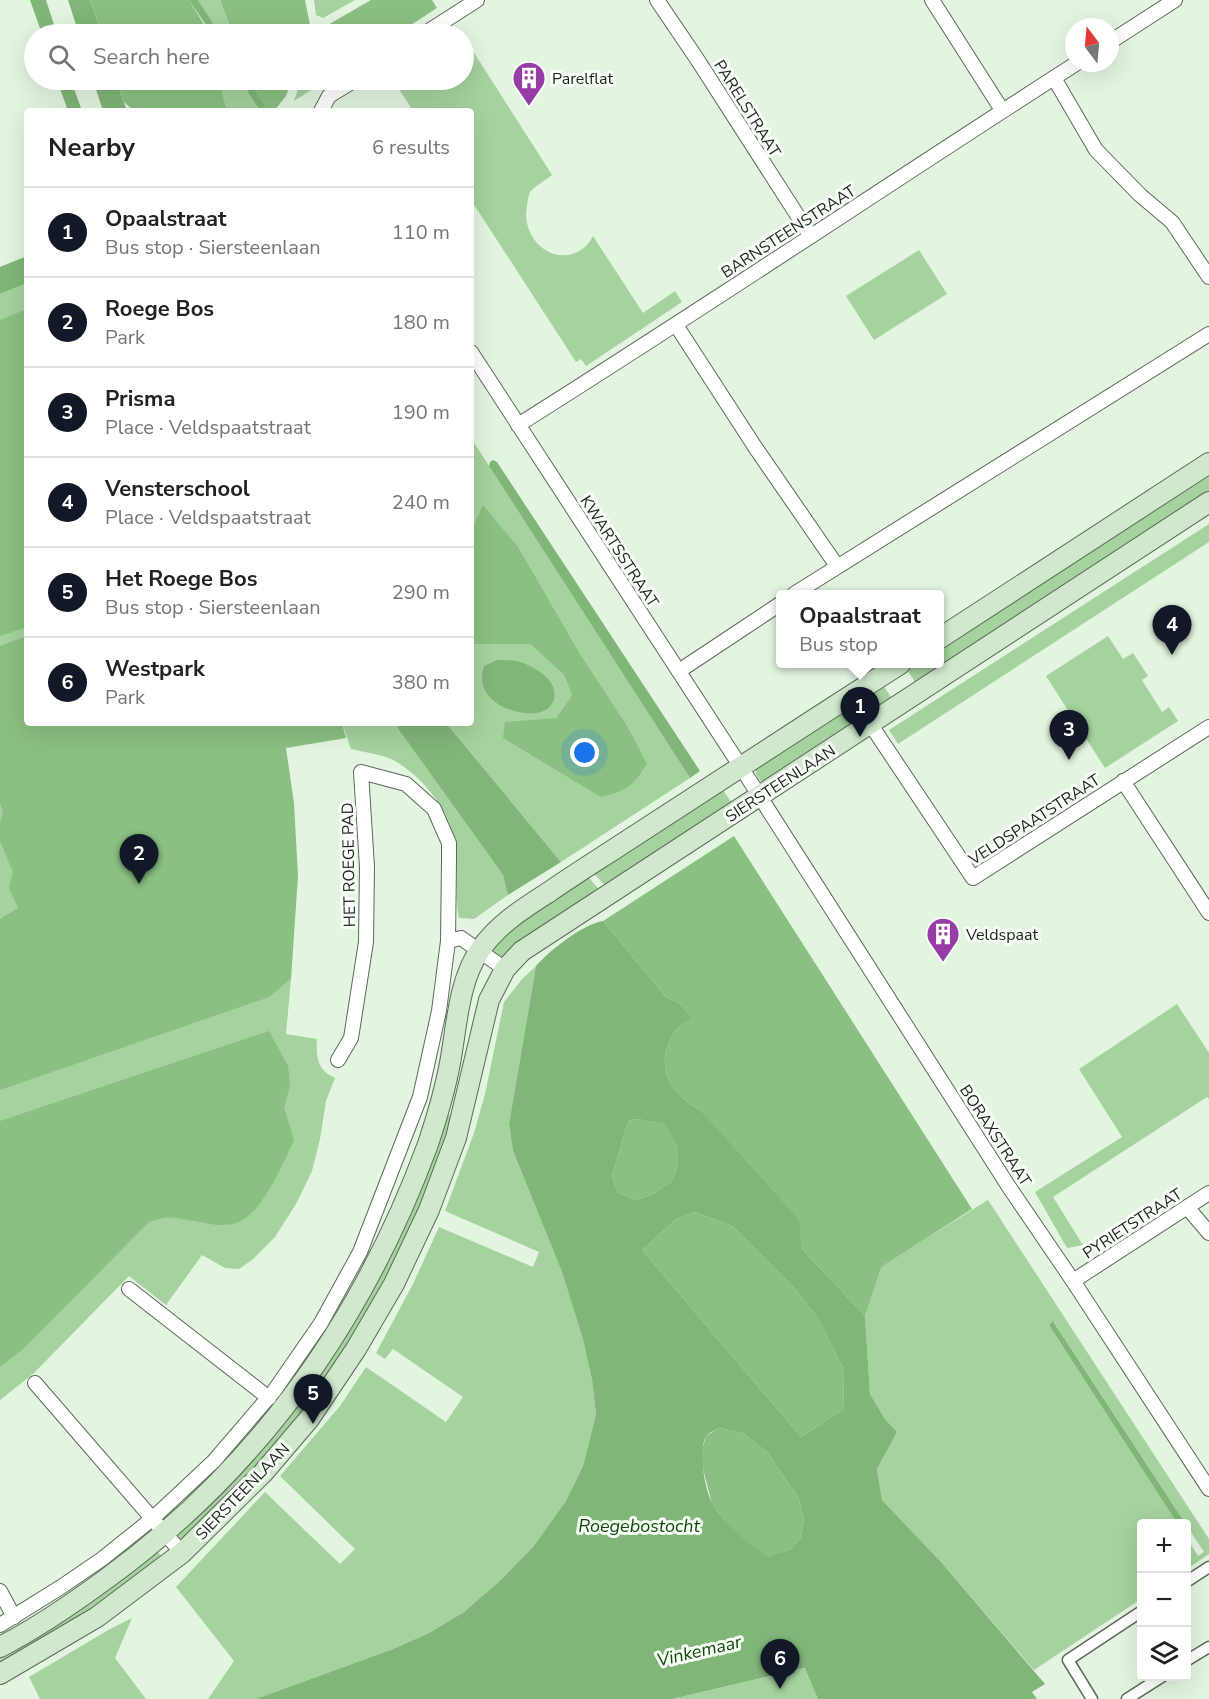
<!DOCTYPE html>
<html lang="en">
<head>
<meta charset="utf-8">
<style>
	:root { --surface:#fff; --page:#f2f2f2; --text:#222; --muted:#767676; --line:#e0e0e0; --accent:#111827 }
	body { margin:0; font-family:"Nunito Sans",sans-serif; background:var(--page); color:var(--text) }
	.controls { position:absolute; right:18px; bottom:18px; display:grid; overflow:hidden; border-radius:6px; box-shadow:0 6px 24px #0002 }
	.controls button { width:54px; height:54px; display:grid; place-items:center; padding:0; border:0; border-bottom:2px solid var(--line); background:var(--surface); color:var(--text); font:30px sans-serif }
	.compass { position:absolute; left:1065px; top:18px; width:54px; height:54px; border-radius:50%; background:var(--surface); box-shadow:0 6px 24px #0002; rotate:344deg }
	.you { position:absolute; left:585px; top:753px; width:21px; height:21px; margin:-15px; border:4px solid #fff; border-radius:50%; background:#1a73e8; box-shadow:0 0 0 9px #1a73e833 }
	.badge { display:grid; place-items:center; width:39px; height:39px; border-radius:50%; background:var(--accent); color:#fff; font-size:20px; font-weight:700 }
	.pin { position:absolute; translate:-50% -50px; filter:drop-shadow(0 2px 3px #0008) }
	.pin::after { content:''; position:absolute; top:32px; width:21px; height:18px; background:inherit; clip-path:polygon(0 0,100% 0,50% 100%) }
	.popup { position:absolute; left:776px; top:590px; width:168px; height:78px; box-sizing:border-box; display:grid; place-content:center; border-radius:6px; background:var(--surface); filter:drop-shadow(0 2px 4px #0005); font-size:20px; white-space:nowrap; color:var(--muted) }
	.popup b { font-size:22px; color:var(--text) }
	.popup::after { content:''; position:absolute; left:50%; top:100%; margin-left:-12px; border:12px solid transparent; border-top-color:var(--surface) }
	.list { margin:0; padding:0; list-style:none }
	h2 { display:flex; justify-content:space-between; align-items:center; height:78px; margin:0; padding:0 24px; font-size:26px }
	h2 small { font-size:20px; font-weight:400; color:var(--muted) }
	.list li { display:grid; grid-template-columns:39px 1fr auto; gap:18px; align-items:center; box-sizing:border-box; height:90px; padding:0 24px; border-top:2px solid var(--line) }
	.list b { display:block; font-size:22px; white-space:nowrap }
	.list p { margin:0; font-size:20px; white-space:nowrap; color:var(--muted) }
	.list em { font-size:20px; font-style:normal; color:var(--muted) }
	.icon { flex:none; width:33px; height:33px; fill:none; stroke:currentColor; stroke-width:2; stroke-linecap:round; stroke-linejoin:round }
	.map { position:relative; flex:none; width:1209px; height:1699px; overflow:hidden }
	.search { position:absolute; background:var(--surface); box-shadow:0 6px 24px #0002; left:24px; top:24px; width:450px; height:66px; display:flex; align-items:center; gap:15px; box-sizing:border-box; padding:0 21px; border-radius:33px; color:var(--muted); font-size:22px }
	.panel { position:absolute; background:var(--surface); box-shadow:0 6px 24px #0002; left:24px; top:108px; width:450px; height:618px; border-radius:6px }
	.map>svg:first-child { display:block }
	.green { fill:#a5d29e }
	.forest { fill:#8ac081 }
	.water { fill:#80b678; fill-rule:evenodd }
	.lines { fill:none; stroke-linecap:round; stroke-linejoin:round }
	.pedestrian-casing { stroke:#5b6a59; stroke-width:13 }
	.minor-casing { stroke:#5b6a59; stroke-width:16 }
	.secondary-casing { stroke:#5b6a59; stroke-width:22 }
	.pedestrian { stroke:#fff; stroke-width:10 }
	.minor { stroke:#fff; stroke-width:14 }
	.secondary { stroke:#d0e8cc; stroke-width:20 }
	.labels { text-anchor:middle; stroke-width:6; stroke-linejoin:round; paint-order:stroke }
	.poi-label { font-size:16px; fill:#1d231c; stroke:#f7fef6; text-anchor:start }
	.street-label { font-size:16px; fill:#1d231c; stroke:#f7fef6 }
	.water-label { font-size:18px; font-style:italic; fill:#114809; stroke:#f7fef6 }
</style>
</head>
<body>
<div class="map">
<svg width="1209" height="1699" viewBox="0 0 1209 1699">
	<rect width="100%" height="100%" fill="#e3f5e1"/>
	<g class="green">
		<polygon points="198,0 220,0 233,34 220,34"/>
		<polygon points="314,0 355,0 323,18 316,15"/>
		<path d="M464 37 552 175C546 180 535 186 530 192 528 195 528 202 527 206 520 239 556 271 585 247 588 244 591 240 593 236L643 313 675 291 682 302 586 366 581 359 576 362 471 200V111H413L393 80H464Z"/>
		<polygon points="219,80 240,80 260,111 227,111"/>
		<polygon points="301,80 327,80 294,101"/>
		<polygon points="919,250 947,294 874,340 846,296"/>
		<path d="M27 283V723H336L278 739 277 990 291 979 286 1034 317 1039C316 1057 317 1070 335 1078L326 1101 320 1139 312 1171 296 1204 275 1237 252 1260 239 1269 225 1268 202 1255 166 1305 129 1276 34 1373 0 1400V294Z"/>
		<polygon points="471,438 690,778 561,862 446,723 471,723 471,644 530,644 564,675 572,695 556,718 503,738 537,757 647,763 628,727 579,652 519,548 483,506 471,530"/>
		<polygon points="1209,468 1209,498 918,687 905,666 909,664 940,664 940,644"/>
		<polygon points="1209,524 1209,542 898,744 889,730"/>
		<polygon points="1108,636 1123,659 1133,653 1148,676 1142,680 1162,712 1169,707 1178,721 1105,768 1046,676"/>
		<path d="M881 682 894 702 877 712C854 703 870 692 881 682Z"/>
		<polygon points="847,708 853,713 856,722 771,783 760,781 756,774 756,767"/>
		<path d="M342 723H394L503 875 508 895 474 919 459 918C454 893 459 869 455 844 451 811 421 774 391 759 379 754 364 752 351 749Z"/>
		<polygon points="720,786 734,806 607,888 591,870"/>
		<path d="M585 873 602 893 505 957C498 957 495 954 491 949L492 942Z"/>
		<polygon points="536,966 509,1124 513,1151 562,1272 583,1338 592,1380 596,1414 583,1466 566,1501 533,1547 499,1583 464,1612 429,1633 393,1649 256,1699 208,1699 234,1661 176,1587 265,1492 340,1564 355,1549 280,1476 340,1406 366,1367 446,1422 463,1397 393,1349 385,1359 376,1353 413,1284 439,1227 533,1267 539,1252 445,1211 474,1133 485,1094 504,1002 522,979"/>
		<polygon points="1177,1004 1209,1053 1209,1099 1207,1097 1053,1197 1083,1245 1067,1248 1035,1192 1122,1137 1079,1069"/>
		<polygon points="448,1114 453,1120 431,1186 392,1278 294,1430 182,1542 176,1532 309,1383 441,1117"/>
		<polygon points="988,1200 1209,1539 1209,1554 1187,1569 1187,1538 1198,1556 1204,1552 1054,1322 1049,1325 1177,1523 1142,1524 1141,1599 1034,1670 941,1562 882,1500 877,1469 897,1432 885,1419 870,1394 865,1316 880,1267"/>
		<polygon points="157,1551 162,1557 150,1573 0,1669 0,1654"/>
		<polygon points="132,1618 115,1658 146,1699 40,1699 29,1677 110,1629"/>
		<polygon points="806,1668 818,1699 672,1699"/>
	</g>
	<g class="forest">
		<polygon points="90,0 189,0 210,34 102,34"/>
		<polygon points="220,0 305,0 311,30 310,34 233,34"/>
		<polygon points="371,0 432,0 437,8 397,34 390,34 384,26 374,32 375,34 317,34 319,30"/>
		<polygon points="116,80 219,80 227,111 134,111 124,102"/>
		<polygon points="249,80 292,80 286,96 274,111 269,111"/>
		<polygon points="27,309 27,627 0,636 0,320"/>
		<path d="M483 505 519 548 579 652 628 727 647 763C634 786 626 791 601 797L503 738 505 722 556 718 572 695 564 675 530 644H471V530Z"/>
		<polygon points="27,636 27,723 342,723 346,738 286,748 294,803 298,876 291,979 269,997 0,1090 0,919 18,908 9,888 13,872 0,841 0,823 3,813 0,803 0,646"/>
		<path d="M734 836 972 1209 881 1267 865 1316 801 1248 701 1111C675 1096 656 1073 669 1042 671 1038 673 1033 676 1030 680 1025 686 1022 690 1018L680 1004 665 996 603 921Z"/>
		<path d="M269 1031 288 1066 290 1085 284 1108 294 1140C283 1163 262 1215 236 1223 223 1227 211 1224 199 1222 178 1218 169 1214 149 1222L22 1350 0 1367V1121Z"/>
		<polygon points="637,1119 666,1124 678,1148 678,1166 672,1181 653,1194 637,1200 618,1193 612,1176 628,1121"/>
		<polygon points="695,1212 732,1226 796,1290 820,1321 843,1368 844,1409 801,1437 642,1250 675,1220"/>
		<polygon points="719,1428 743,1433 768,1453 799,1499 804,1520 801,1538 790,1550 767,1558 731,1528 712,1504 702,1465 702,1450 706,1436"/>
	</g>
	<g class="water">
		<polygon points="30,0 46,0 57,34 42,34"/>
		<polygon points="68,0 90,0 102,34 79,34"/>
		<polygon points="189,0 198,0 220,34 212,34"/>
		<polygon points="57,80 71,80 82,111 68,111"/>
		<polygon points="93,80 116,80 127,111 103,111"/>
		<polygon points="240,80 249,80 269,111 260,111"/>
		<polygon points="27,256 27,283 0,294 0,267"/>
		<polygon points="493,460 497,462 700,771 690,778 489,466 490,462"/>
		<path d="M497 660C503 660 510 660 516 661 524 662 543 672 548 679 560 692 555 711 536 713 509 716 473 697 484 666Z"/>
		<polygon points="394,723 446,723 561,862 508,895 503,875"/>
		<path d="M603 921 665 996 680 1004 691 1018C686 1022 680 1025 676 1030 673 1033 671 1038 669 1042 656 1073 675 1096 701 1111L799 1220 801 1248 865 1316 870 1394 885 1419 897 1432 877 1469 882 1500 941 1562 1045 1684 1032 1692 1037 1699H818L805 1668 672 1699H256L393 1649 429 1633 464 1612 499 1582 533 1547 566 1501 583 1466 596 1414 592 1380 583 1339 562 1272 513 1151 509 1124 536 966C549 951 583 924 603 921ZM637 1119 665 1124 678 1148V1166L672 1181 653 1194 637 1200 618 1193 612 1176 628 1121ZM695 1212 732 1226 796 1290 820 1321 843 1368 844 1409 801 1437 642 1250 675 1220ZM719 1428 743 1433 768 1453 799 1499 804 1520 801 1538 790 1550 767 1557C747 1541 728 1527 714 1506 705 1494 697 1447 707 1435 710 1432 716 1430 719 1428Z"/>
		<polygon points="1053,1321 1185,1523 1177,1523 1049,1325"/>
	</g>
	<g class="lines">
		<g class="pedestrian-casing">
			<g id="pedestrian">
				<polyline points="1186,1582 1209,1567"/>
				<polyline points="1186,1661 1209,1647"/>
				<polyline points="1092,1699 1068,1660 1142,1611"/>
				<polyline points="1127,1699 1163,1676"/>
			</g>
		</g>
		<g class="minor-casing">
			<g id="minor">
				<polyline points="657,0 697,59 810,235"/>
				<polyline points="932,0 1002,110"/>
				<polyline points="424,34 477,0"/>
				<polyline points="1110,42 1175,0"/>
				<polyline points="1054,78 1096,150 1140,195 1172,222 1209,277"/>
				<polyline points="321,111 329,96 355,80"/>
				<polyline points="676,325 755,447 837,566"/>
				<polyline points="471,352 741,767 1009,1187 1073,1281 1209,1489"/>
				<path d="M518 425C706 307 890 183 1077 63"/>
				<polyline points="794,594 1209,334"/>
				<polyline points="679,671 780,604"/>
				<polyline points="851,695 973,878 1209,727"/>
				<polyline points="1123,781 1209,913"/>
				<polyline points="448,941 461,938 505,969"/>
				<polyline points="1187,1207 1209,1233"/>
				<polyline points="1073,1281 1209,1193"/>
				<polyline points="129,1289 269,1398"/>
				<polyline points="35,1383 182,1553"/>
				<polyline points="0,1591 14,1617"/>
				<polyline points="0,1625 61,1587 102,1559 152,1519 214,1461 274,1391 321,1323 360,1252 420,1097 439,1011 448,941 449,861 449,843 434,809 406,784 361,772 367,867 366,942 351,1038 338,1060"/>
			</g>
		</g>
		<g class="secondary-casing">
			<g id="secondary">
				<polyline points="940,638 1209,463"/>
				<path d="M0 1647C37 1628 72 1604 106 1579 259 1468 363 1321 428 1144 437 1117 445 1090 450 1063 457 1026 458 982 480 950 498 924 524 908 549 892 572 876 596 861 619 846 713 785 806 724 900 664"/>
				<polyline points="0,1674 97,1617 182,1553 263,1473 309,1419 356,1349 394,1284 429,1210 456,1138 489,1000 505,969 522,951 1209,502"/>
			</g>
		</g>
		<use href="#pedestrian" class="pedestrian"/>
		<use href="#minor" class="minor"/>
		<use href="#secondary" class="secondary"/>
	</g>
	<defs>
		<g id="building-pin" transform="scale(1.725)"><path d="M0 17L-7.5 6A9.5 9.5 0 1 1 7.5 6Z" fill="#973ca7" stroke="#f7fef6"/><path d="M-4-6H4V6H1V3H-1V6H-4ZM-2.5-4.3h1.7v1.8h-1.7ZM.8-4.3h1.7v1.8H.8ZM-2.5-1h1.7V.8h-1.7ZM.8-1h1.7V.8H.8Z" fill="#fff"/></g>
	</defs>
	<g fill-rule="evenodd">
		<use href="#building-pin" x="529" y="78"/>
		<use href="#building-pin" x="943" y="934"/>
	</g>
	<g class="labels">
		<g class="poi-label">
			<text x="552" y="84">Parelflat</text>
			<text x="966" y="940">Veldspaat</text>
		</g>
		<g class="street-label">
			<text transform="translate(748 108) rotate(58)" y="6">PARELSTRAAT</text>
			<text transform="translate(788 231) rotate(-33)" y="6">BARNSTEENSTRAAT</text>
			<text transform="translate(620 551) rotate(57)" y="6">KWARTSSTRAAT</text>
			<text transform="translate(780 783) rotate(-33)" y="6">SIERSTEENLAAN</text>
			<text transform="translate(1034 819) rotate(-33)" y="6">VELDSPAATSTRAAT</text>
			<text transform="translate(348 865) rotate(-91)" y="6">HET ROEGE PAD</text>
			<text transform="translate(996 1135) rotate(57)" y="6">BORAXSTRAAT</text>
			<text transform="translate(1132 1223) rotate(-33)" y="6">PYRIETSTRAAT</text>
			<text transform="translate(242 1491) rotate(-46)" y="6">SIERSTEENLAAN</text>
		</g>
		<g class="water-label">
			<text x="639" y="1532">Roegebostocht</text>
			<text transform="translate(699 1651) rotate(-13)" y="6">Vinkemaar</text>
		</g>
	</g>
</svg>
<div class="controls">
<button>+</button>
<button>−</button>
<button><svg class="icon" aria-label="layers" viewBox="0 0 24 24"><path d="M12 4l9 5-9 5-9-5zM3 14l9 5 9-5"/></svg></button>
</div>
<svg class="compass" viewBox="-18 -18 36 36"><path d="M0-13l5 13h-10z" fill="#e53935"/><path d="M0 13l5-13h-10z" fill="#767676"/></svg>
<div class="you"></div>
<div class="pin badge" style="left:860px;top:737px">1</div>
<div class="popup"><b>Opaalstraat</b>Bus stop</div>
<div class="pin badge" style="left:139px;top:884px">2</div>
<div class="pin badge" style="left:1069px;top:760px">3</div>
<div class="pin badge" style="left:1172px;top:655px">4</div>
<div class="pin badge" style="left:313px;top:1424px">5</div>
<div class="pin badge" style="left:780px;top:1689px">6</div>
<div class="search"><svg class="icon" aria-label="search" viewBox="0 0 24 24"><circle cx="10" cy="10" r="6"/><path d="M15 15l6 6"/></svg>Search here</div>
<section class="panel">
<h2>Nearby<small>6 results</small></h2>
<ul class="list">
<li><span class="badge">1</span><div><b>Opaalstraat</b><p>Bus stop · Siersteenlaan</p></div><em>110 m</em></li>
<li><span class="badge">2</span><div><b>Roege Bos</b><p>Park</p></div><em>180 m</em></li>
<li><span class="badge">3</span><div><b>Prisma</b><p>Place · Veldspaatstraat</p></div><em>190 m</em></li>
<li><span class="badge">4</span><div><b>Vensterschool</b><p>Place · Veldspaatstraat</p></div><em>240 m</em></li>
<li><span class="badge">5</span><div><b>Het Roege Bos</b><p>Bus stop · Siersteenlaan</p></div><em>290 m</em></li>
<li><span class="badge">6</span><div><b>Westpark</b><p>Park</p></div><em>380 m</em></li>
</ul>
</section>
</div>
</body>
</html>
